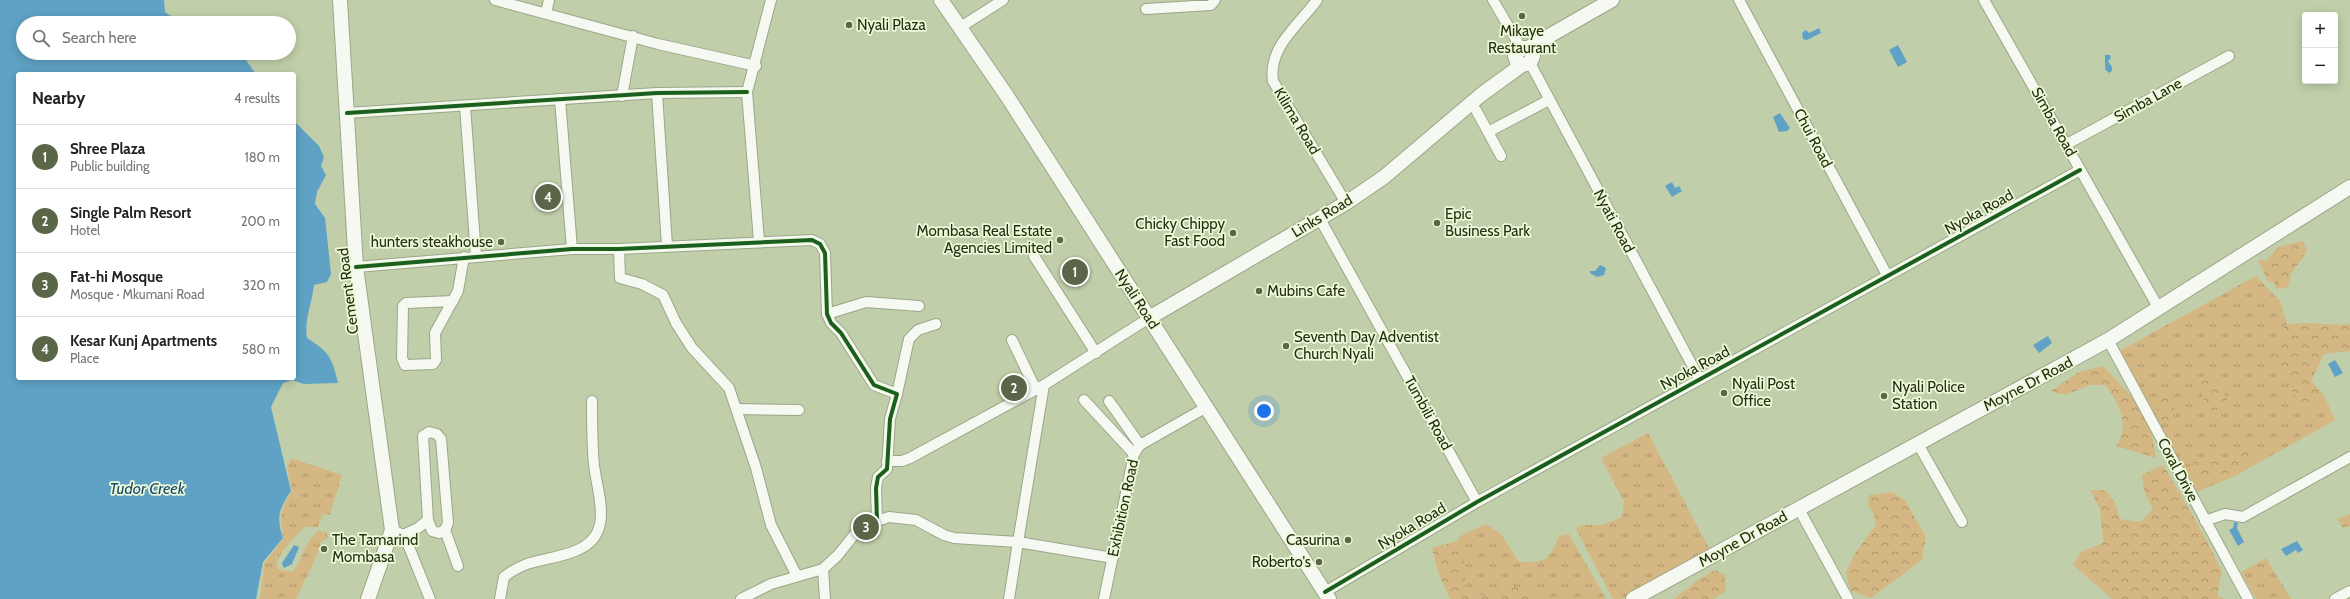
<!DOCTYPE html>
<html lang="en">
<head>
<meta charset="utf-8">
<style>
	:root { --surface:#fff; --page:#f2f2f2; --text:#222; --muted:#767676; --line:#e0e0e0; --accent:#5b6648 }
	body { margin:0; font-family:Cabin,sans-serif; background:var(--page); color:var(--text) }
	.controls { position:absolute; right:12px; top:12px; display:grid; overflow:hidden; border-radius:4px; box-shadow:0 2px 10px #0003 }
	.controls button { width:36px; height:36px; display:grid; place-items:center; padding:0; border:0; border-bottom:1px solid var(--line); background:var(--surface); color:var(--text); font:20px sans-serif }
	.you { position:absolute; left:1264px; top:411px; width:14px; height:14px; margin:-10px; border:3px solid #fff; border-radius:50%; background:#1a73e8; box-shadow:0 0 0 6px #1a73e833 }
	.badge { display:grid; place-items:center; width:26px; height:26px; border-radius:50%; background:var(--accent); color:#fff; font-size:13px; font-weight:700 }
	.pin { position:absolute; translate:-50% -50%; border:2px solid #fff; box-shadow:0 1px 4px #0006 }
	.list { margin:0; padding:0; list-style:none }
	h2 { display:flex; justify-content:space-between; align-items:center; height:52px; margin:0; padding:0 16px; font-size:17px }
	h2 small { font-size:13px; font-weight:400; color:var(--muted) }
	.list li { display:grid; grid-template-columns:26px 1fr auto; gap:12px; align-items:center; box-sizing:border-box; height:64px; padding:0 16px; border-top:1px solid var(--line) }
	.list b { display:block; font-size:15px; white-space:nowrap }
	.list p { margin:0; font-size:13px; white-space:nowrap; color:var(--muted) }
	.list em { font-size:13px; font-style:normal; color:var(--muted) }
	.icon { flex:none; width:22px; height:22px; fill:none; stroke:currentColor; stroke-width:2; stroke-linecap:round; stroke-linejoin:round }
	.map { position:relative; flex:none; width:2350px; height:599px; overflow:hidden }
	.search { position:absolute; background:var(--surface); box-shadow:0 2px 10px #0003; left:16px; top:16px; width:280px; height:44px; display:flex; align-items:center; gap:10px; box-sizing:border-box; padding:0 14px; border-radius:22px; color:var(--muted); font-size:15px }
	.panel { position:absolute; background:var(--surface); box-shadow:0 2px 10px #0003; left:16px; top:72px; width:280px; height:308px; border-radius:4px }
	.map>svg:first-child { display:block }
	.grass { fill:url(#grass-tufts); fill-rule:evenodd }
	.forest { fill:url(#forest-crowns) }
	.water { fill:#5fa2c5 }
	.lines { fill:none; stroke-linecap:round; stroke-linejoin:round }
	.minor-casing { stroke:#9ba689; stroke-width:12 }
	.secondary-casing { stroke:#9ba689; stroke-width:16 }
	.minor { stroke:#f6f8f2; stroke-width:10 }
	.secondary { stroke:#f6f8f2; stroke-width:14 }
	.cycleway-casing { stroke:#ecfad8; stroke-width:6 }
	.cycleway { stroke:#1b5e20; stroke-width:4 }
	.poi-dot { fill:#5b6648; stroke:#ecfad8; stroke-width:1.5 }
	.labels { text-anchor:middle; stroke-width:3.5; stroke-linejoin:round; paint-order:stroke }
	.poi-label { font-size:15px; fill:#252e13; stroke:#ecfad8; text-anchor:start }
	.street-label { font-size:15px; fill:#252e13; stroke:#ecfad8 }
	.water-label { font-size:16px; font-style:italic; fill:#1b486b; stroke:#ecfad8 }
</style>
</head>
<body>
<div class="map">
<svg width="2350" height="599" viewBox="0 0 2350 599">
	<defs>
		<pattern id="grass-tufts" width="24" height="20" patternUnits="userSpaceOnUse"><rect width="24" height="20" fill="#d4b782"/><path d="M3 7l-1-3M5 7V3M7 7l1-3M15 17l-1-3M17 17v-4M19 17l1-3" fill="none" stroke="#ac9569"/></pattern>
		<pattern id="forest-crowns" width="20" height="18" patternUnits="userSpaceOnUse"><rect width="20" height="18" fill="#d4b782"/><path d="M2 6a3 3 0 1 1 6 0M12 15a3 3 0 1 1 6 0" fill="none" stroke="#ac9569"/></pattern>
	</defs>
	<rect width="100%" height="100%" fill="#c0cfa9"/>
	<g class="grass">
		<path d="M2256 276 2280 301 2287 324 2280 332C2280 348 2272 356 2270 372L2283 369 2288 377 2292 391 2319 407 2324 395 2335 420 2235 476 2197 492 2121 356V350ZM2252 447 2194 479 2196 460C2217 463 2234 456 2252 447Z"/>
		<polygon points="1648,433 1711,552 1622,599 1613,599 1576,529 1583,525 1603,525 1622,517 1624,502 1601,458"/>
		<path d="M291 458 342 475 330 515 323 514 318 527H304L285 548 276 562 278 569 292 572C304 560 304 541 318 531L326 532 328 537 321 542 315 560 296 599H260L264 564 284 538C278 517 281 510 292 491L287 467Z"/>
		<path d="M1486 524 1501 534 1519 562C1545 563 1549 561 1559 536L1569 534 1606 599H1534L1530 591 1488 597 1466 592 1465 575 1456 541 1462 535Z"/>
		<polygon points="2266,558 2291,599 2256,599 2241,572"/>
	</g>
	<g class="forest">
		<polygon points="2303,241 2307,251 2291,274 2288,287 2276,289 2274,282 2268,282 2258,259 2266,261 2278,247"/>
		<path d="M2313 323 2338 325 2350 324V351L2324 354 2311 381 2324 395 2319 407H2303L2292 391 2288 377 2283 369 2270 372C2272 356 2280 348 2280 332L2287 324Z"/>
		<path d="M2103 366 2148 414 2156 458 2116 446C2131 426 2119 402 2105 385H2090L2065 395 2051 391 2079 372Z"/>
		<polygon points="2205,374 2211,374 2221,386 2227,400 2224,407 2208,412 2198,381"/>
		<path d="M2165 390 2172 392C2175 404 2176 413 2169 423L2161 421 2155 402Z"/>
		<path d="M2253 447 2258 454C2241 475 2221 484 2194 479L2188 468 2196 460C2217 463 2234 456 2253 447Z"/>
		<path d="M2163 465C2184 500 2205 535 2222 572L2217 596 2224 599H2112L2073 565 2081 552 2103 543 2100 509 2090 490H2105L2115 503 2120 519 2141 522 2153 509 2144 491 2142 475Z"/>
		<polygon points="1892,492 1905,500 1926,537 1922,560 1871,598 1851,591 1846,573 1855,553 1876,525 1873,512 1868,506 1869,495"/>
		<polygon points="2350,514 2350,526 2343,528 2337,519"/>
		<polygon points="1456,541 1464,562 1467,592 1488,597 1505,584 1530,591 1534,599 1450,599 1438,572 1432,548"/>
		<polygon points="1715,570 1725,575 1726,591 1713,599 1674,599 1699,579"/>
	</g>
	<g class="water">
		<path d="M0 0H164L165 12 181 23H23V53H241L256 74H18V378H294V121L319 146 324 157 321 166 326 175 317 192 315 204 325 218 331 274 327 282 314 285C312 303 304 321 307 338 329 352 332 357 338 383L304 384 292 380 283 383 271 407 291 491C279 509 276 517 283 538L263 562 256 599H0Z"/>
		<polygon points="1819,28 1821,33 1807,40 1803,39 1802,33 1806,30 1809,33"/>
		<polygon points="1898,45 1907,62 1898,67 1889,50"/>
		<polygon points="2105,55 2110,55 2111,58 2108,61 2112,67 2112,71 2109,73 2105,69"/>
		<polygon points="1780,113 1790,128 1787,131 1779,132 1773,117"/>
		<polygon points="1672,182 1675,188 1679,186 1682,191 1672,197 1665,186"/>
		<polygon points="1600,265 1606,268 1604,275 1597,277 1590,273 1590,271 1595,271"/>
		<polygon points="2048,336 2052,343 2039,353 2033,345"/>
		<polygon points="2335,360 2343,373 2335,377 2328,364"/>
		<polygon points="2234,522 2238,523 2237,528 2244,542 2238,546 2229,530 2233,528"/>
		<polygon points="2297,541 2303,550 2298,553 2296,550 2286,556 2281,549"/>
		<polygon points="294,545 299,547 292,564 284,568 282,563"/>
	</g>
	<g class="lines">
		<g class="minor-casing">
			<g id="minor">
				<polyline points="495,0 658,44 756,66"/>
				<path d="M1317 0C1298 26 1268 47 1273 81L1346 203"/>
				<polyline points="1493,0 1521,48"/>
				<polyline points="1739,0 1887,275"/>
				<polyline points="1984,0 2158,307"/>
				<polyline points="1146,9 1211,5 1215,0"/>
				<polyline points="546,13 549,0"/>
				<polyline points="959,28 1003,0"/>
				<polyline points="1530,63 1699,378"/>
				<polyline points="657,93 667,246"/>
				<polyline points="622,96 633,36"/>
				<polyline points="560,99 572,249"/>
				<polyline points="465,106 476,256"/>
				<polyline points="1476,110 1488,132 1549,100"/>
				<polyline points="347,113 657,93 747,92"/>
				<polyline points="1488,132 1501,156"/>
				<polyline points="2067,144 2229,56"/>
				<polyline points="1320,219 1477,502"/>
				<polyline points="759,241 747,92 771,0"/>
				<polyline points="619,249 620,278 642,284 663,295 676,323 692,348 729,388 756,468 771,525 797,576"/>
				<polyline points="1034,256 1096,353"/>
				<polyline points="356,267 572,249 619,249 812,240 820,244 825,253 827,314 831,323 841,333 874,385 897,394 890,419 887,469 878,477 876,488 877,521"/>
				<polyline points="453,301 406,303 403,306 402,358 405,365 433,364 436,360 435,333 458,291 464,257"/>
				<polyline points="827,314 866,302 919,306"/>
				<polyline points="1012,340 1036,390"/>
				<polyline points="2108,340 2248,599"/>
				<polyline points="897,394 909,339 918,330 936,324"/>
				<polyline points="1084,400 1134,454"/>
				<polyline points="1109,401 1140,445"/>
				<polyline points="736,409 799,410"/>
				<polyline points="1918,444 1962,522"/>
				<polyline points="887,461 902,461 910,458 1044,385"/>
				<polyline points="1799,509 1848,599"/>
				<polyline points="2205,521 2225,514 2243,517 2350,457"/>
				<polyline points="445,530 458,566"/>
				<polyline points="397,532 403,535 407,542 430,599"/>
				<polyline points="403,535 418,528 428,520 423,436 429,432 437,434 441,439 448,523 445,530 439,533 432,531 428,520"/>
				<polyline points="1113,558 1018,542 1044,385 1149,318"/>
				<polyline points="823,569 825,599"/>
				<polyline points="1325,592 1477,502 2080,170"/>
				<path d="M500 599 504 577C529 557 548 562 575 551 615 536 598 497 594 465 592 444 592 422 592 401"/>
				<polyline points="741,599 771,584 823,569 838,555 858,530 868,524 889,517 916,520 944,535 954,538 1018,542 1009,599"/>
				<polyline points="1104,599 1134,454 1140,445 1205,408"/>
				<polyline points="2335,599 2350,591"/>
			</g>
		</g>
		<g class="secondary-casing">
			<g id="secondary">
				<polyline points="340,0 356,267 392,530 368,599"/>
				<polyline points="941,0 1007,96 1329,599"/>
				<polyline points="1528,48 1612,0"/>
				<polyline points="1149,318 1346,203 1384,177 1482,94 1522,65 1530,63 1533,56 1528,48 1521,48 1515,56 1517,62 1522,65"/>
				<polyline points="1633,599 2108,340 2350,187"/>
			</g>
		</g>
		<use href="#minor" class="minor"/>
		<use href="#secondary" class="secondary"/>
		<g class="cycleway-casing">
			<g id="cycleway">
				<polyline points="347,113 657,93 747,92"/>
				<polyline points="356,267 572,249 619,249 812,240 820,244 825,253 827,314 831,323 841,333 874,385 897,394 890,419 887,469 878,477 876,488 877,521"/>
				<polyline points="1325,592 1477,502 2080,170"/>
			</g>
		</g>
		<use href="#cycleway" class="cycleway"/>
	</g>
	<g class="poi-dot">
		<circle cx="1522" cy="16" r="4"/>
		<circle cx="849" cy="25" r="4"/>
		<circle cx="1437" cy="223" r="4"/>
		<circle cx="1233" cy="233" r="4"/>
		<circle cx="1060" cy="240" r="4"/>
		<circle cx="501" cy="242" r="4"/>
		<circle cx="1259" cy="291" r="4"/>
		<circle cx="1286" cy="346" r="4"/>
		<circle cx="1724" cy="393" r="4"/>
		<circle cx="1884" cy="396" r="4"/>
		<circle cx="1348" cy="540" r="4"/>
		<circle cx="324" cy="549" r="4"/>
		<circle cx="1319" cy="562" r="4"/>
	</g>
	<g class="labels">
		<g class="poi-label">
			<text x="857" y="30">Nyali Plaza</text>
			<text x="1522" y="36" text-anchor="middle">Mikaye<tspan x="1522" dy="17">Restaurant</tspan></text>
			<text x="1445" y="219">Epic<tspan x="1445" dy="17">Business Park</tspan></text>
			<text x="1225" y="229" text-anchor="end">Chicky Chippy<tspan x="1225" dy="17">Fast Food</tspan></text>
			<text x="1052" y="236" text-anchor="end">Mombasa Real Estate<tspan x="1052" dy="17">Agencies Limited</tspan></text>
			<text x="493" y="247" text-anchor="end">hunters steakhouse</text>
			<text x="1267" y="296">Mubins Cafe</text>
			<text x="1294" y="342">Seventh Day Adventist<tspan x="1294" dy="17">Church Nyali</tspan></text>
			<text x="1732" y="389">Nyali Post<tspan x="1732" dy="17">Office</tspan></text>
			<text x="1892" y="392">Nyali Police<tspan x="1892" dy="17">Station</tspan></text>
			<text x="332" y="545">The Tamarind<tspan x="332" dy="17">Mombasa</tspan></text>
			<text x="1340" y="545" text-anchor="end">Casurina</text>
			<text x="1311" y="567" text-anchor="end">Roberto's</text>
		</g>
		<g class="street-label">
			<text transform="translate(2148 100) rotate(-29)" y="5">Simba Lane</text>
			<text transform="translate(1297 121) rotate(59)" y="5">Kilima Road</text>
			<text transform="translate(2054 122) rotate(61)" y="5">Simba Road</text>
			<text transform="translate(1813 138) rotate(62)" y="5">Chui Road</text>
			<text transform="translate(1979 212) rotate(-29)" y="5">Nyoka Road</text>
			<text transform="translate(1322 216) rotate(-31)" y="5">Links Road</text>
			<text transform="translate(1614 221) rotate(62)" y="5">Nyati Road</text>
			<text transform="translate(348 291) rotate(-97)" y="5">Cement Road</text>
			<text transform="translate(1137 299) rotate(57)" y="5">Nyali Road</text>
			<text transform="translate(1695 368) rotate(-28)" y="5">Nyoka Road</text>
			<text transform="translate(2028 384) rotate(-28)" y="5">Moyne Dr Road</text>
			<text transform="translate(1428 413) rotate(61)" y="5">Tumbili Road</text>
			<text transform="translate(2178 470) rotate(62)" y="5">Coral Drive</text>
			<text transform="translate(1123 508) rotate(-78)" y="5">Exhibition Road</text>
			<text transform="translate(1412 526) rotate(-31)" y="5">Nyoka Road</text>
			<text transform="translate(1743 539) rotate(-29)" y="5">Moyne Dr Road</text>
		</g>
		<g class="water-label">
			<text x="147" y="494">Tudor Creek</text>
		</g>
	</g>
</svg>
<div class="controls">
<button>+</button>
<button>−</button>
</div>
<div class="you"></div>
<div class="pin badge" style="left:1075px;top:272px">1</div>
<div class="pin badge" style="left:1014px;top:388px">2</div>
<div class="pin badge" style="left:866px;top:527px">3</div>
<div class="pin badge" style="left:548px;top:197px">4</div>
<div class="search"><svg class="icon" aria-label="search" viewBox="0 0 24 24"><circle cx="10" cy="10" r="6"/><path d="M15 15l6 6"/></svg>Search here</div>
<section class="panel">
<h2>Nearby<small>4 results</small></h2>
<ul class="list">
<li><span class="badge">1</span><div><b>Shree Plaza</b><p>Public building</p></div><em>180 m</em></li>
<li><span class="badge">2</span><div><b>Single Palm Resort</b><p>Hotel</p></div><em>200 m</em></li>
<li><span class="badge">3</span><div><b>Fat-hi Mosque</b><p>Mosque · Mkumani Road</p></div><em>320 m</em></li>
<li><span class="badge">4</span><div><b>Kesar Kunj Apartments</b><p>Place</p></div><em>580 m</em></li>
</ul>
</section>
</div>
</body>
</html>
